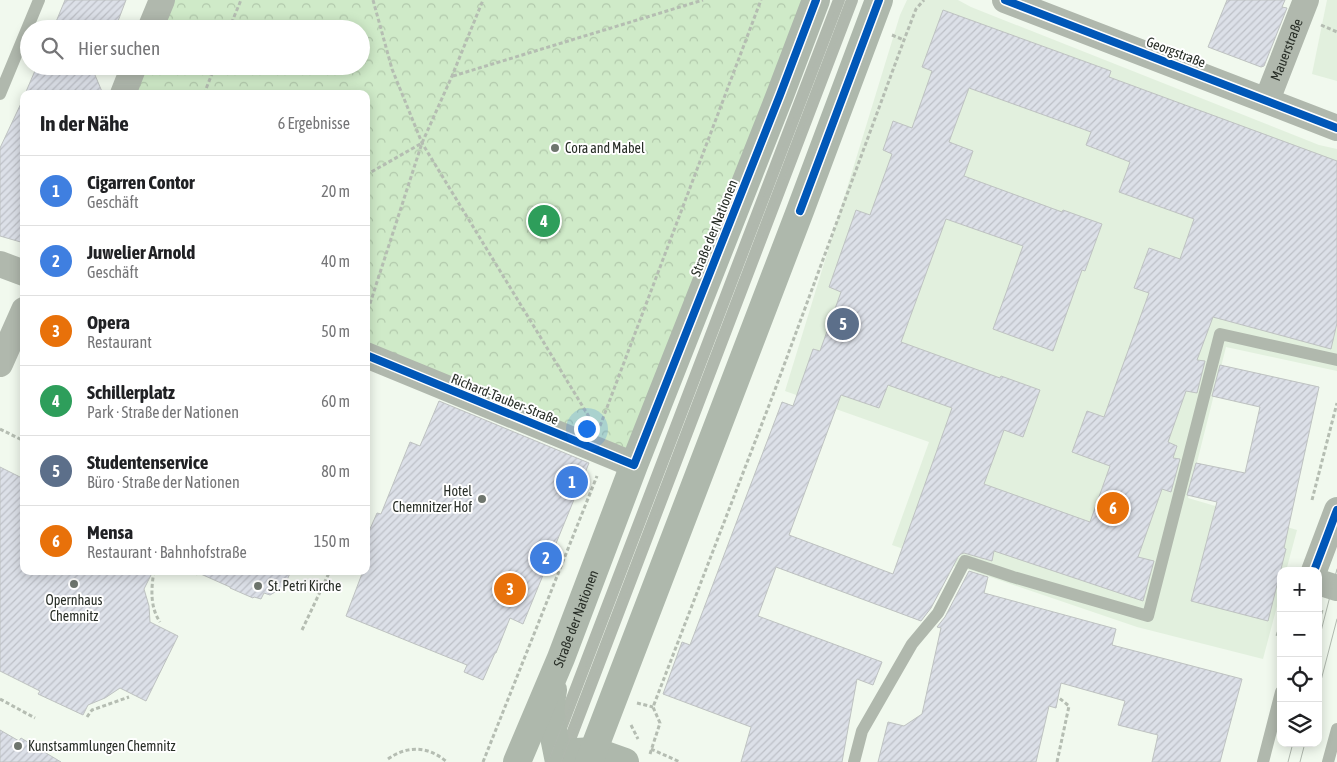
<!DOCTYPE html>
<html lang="de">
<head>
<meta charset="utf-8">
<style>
	:root { --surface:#fff; --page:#f2f2f2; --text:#202124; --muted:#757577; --line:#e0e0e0; --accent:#6e756d }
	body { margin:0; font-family:"Asap Condensed",sans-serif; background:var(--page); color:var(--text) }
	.controls { position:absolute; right:15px; bottom:15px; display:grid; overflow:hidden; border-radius:10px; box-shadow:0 2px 12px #0003 }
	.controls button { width:45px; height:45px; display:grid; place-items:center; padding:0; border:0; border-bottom:1px solid var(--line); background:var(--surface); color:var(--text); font:25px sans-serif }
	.you { position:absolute; left:586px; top:428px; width:18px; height:18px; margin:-12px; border:4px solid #fff; border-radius:50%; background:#1a73e8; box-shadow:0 0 0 8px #1a73e833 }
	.badge { display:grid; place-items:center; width:32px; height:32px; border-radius:50%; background:var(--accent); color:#fff; font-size:16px; font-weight:700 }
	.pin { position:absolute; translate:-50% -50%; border:2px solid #fff; box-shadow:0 1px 5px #0006 }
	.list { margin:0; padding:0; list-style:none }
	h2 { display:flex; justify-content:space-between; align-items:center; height:65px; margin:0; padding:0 20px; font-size:21px }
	h2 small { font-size:16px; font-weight:400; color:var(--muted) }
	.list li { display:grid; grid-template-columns:32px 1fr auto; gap:15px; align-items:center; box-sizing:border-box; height:70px; padding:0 20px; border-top:1px solid var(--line) }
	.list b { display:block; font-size:19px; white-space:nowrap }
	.list p { margin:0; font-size:16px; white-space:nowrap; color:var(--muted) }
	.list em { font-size:16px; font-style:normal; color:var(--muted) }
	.icon { flex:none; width:28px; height:28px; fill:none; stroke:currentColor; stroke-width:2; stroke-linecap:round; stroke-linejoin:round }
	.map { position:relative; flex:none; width:1337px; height:762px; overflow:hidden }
	.search { position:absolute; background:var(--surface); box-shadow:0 2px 12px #0003; left:20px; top:20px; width:350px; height:55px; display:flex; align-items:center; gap:12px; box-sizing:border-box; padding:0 18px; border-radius:28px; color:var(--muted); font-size:19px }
	.panel { position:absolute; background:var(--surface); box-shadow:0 2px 12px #0003; left:20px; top:90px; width:350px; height:485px; border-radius:10px }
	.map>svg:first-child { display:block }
	.built { fill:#e2f0de }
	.park { fill:url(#park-crowns) }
	.building { fill:url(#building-hatch); stroke:#bec2c1; fill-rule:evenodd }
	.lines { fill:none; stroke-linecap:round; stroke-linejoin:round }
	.path { stroke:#b5bdb2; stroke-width:3; stroke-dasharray:4 2.5; stroke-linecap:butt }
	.lane { stroke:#b0b8ad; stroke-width:12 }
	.street { stroke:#b0b8ad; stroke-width:26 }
	.secondary { stroke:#aeb8ac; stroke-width:28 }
	.tram { stroke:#b0b8ae; stroke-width:1 }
	.cycleway-casing { stroke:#fff; stroke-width:11 }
	.cycleway { stroke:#0057b8; stroke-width:8 }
	.poi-dot { fill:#6e756d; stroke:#fff; stroke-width:2 }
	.labels { text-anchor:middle; stroke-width:4; stroke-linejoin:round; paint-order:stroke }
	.street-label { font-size:14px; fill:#282e27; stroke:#fff }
	.poi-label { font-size:14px; fill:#282e27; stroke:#fff; text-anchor:start }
</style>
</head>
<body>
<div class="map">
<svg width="1337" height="762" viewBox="0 0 1337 762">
	<defs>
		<pattern id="park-crowns" width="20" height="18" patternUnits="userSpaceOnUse" patternTransform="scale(1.25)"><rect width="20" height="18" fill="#cfeac8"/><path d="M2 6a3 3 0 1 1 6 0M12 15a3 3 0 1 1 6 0" fill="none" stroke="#b2c9ac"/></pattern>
		<pattern id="building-hatch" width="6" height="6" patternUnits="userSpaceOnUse" patternTransform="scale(1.25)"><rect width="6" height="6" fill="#dce0e8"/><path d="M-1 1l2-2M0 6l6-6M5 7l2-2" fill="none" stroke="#bdc0c7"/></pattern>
	</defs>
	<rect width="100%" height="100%" fill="#f1f9ee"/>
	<g class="built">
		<polygon points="907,0 958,0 971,7 1319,145 1337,149 1337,371 1226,347 1188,498 1297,530 1286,571 1281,571 1281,591 1263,659 1137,627 970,570 953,566 892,545 929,442 785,391 900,15"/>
		<polygon points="1327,0 1337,0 1337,81 1312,74"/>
	</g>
	<polygon class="park" points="168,0 810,0 627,456 366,348 366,94 131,94 142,66 361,66 361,29 157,29"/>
	<g class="building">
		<polygon points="65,0 126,0 115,29 53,29"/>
		<polygon points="1227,0 1285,0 1282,7 1287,8 1264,66 1261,67 1208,47"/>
		<path d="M943 10 1111 71 1109 77 1337 161V323L1331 349 1213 317 1197 360 1205 361 1197 393 1186 391 1168 442 1177 446 1173 458 1180 459 1171 492 1162 489 1138 557 1154 561 1143 601 994 551 992 561 964 553 961 554 958 557 931 608 921 621 776 567 758 616 882 662 873 685 857 679 842 762H741L751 727 663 694 682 642 690 645 782 402 793 406 813 349 820 351 841 292 829 287 856 210 870 215 892 154 883 150 893 121 912 128 932 71 922 67ZM969 88 1091 132 1086 145 1130 162 1119 192 1194 219 1180 259 1149 248 1134 288 1149 293 1104 417 1087 411 1072 452 1110 466 1090 522 984 484 1004 430 1023 437 1040 390 1001 376 1000 378 901 342 946 219 1023 246 993 329 1053 351 1082 270 1085 271 1102 224 1063 210 1062 212 964 176 973 151 949 142ZM888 385 952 408 893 574 789 535 841 395 879 408Z"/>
		<polygon points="37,66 99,66 95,75 103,94 25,94"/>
		<polygon points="24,97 24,243 0,236 0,148"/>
		<polygon points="1220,365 1319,387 1284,548 1286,549 1268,621 1191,601 1217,502 1187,495 1196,463 1245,473 1260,407 1212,396"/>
		<polygon points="439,401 589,463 523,624 510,618 496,653 495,653 483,680 464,672 467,665 346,616 363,571 366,571 366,538 377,513 381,514 410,442 420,446"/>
		<polygon points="0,467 24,479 24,571 153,571 144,589 149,606 150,622 178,636 146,701 120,688 105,698 88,705 83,715 38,694 40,691 0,671"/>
		<polygon points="194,571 291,571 284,587 270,595 264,593 261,599 254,597 253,598 230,588 230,587"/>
		<polygon points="969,571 988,577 984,593 1116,629 1112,645 1242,679 1220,762 1152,762 1158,735 1118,725 1125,701 1061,683 1056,708 1049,706 1036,762 878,762 888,722 904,726 922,714 941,628 937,627 945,617"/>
		<polygon points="0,730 19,741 21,738 61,762 0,762"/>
	</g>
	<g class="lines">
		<g class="path">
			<polyline points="373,0 392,69 422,143 591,420"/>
			<polyline points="1321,25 1337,32"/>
			<polyline points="229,29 241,0"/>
			<polyline points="892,35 904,40"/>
			<polyline points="453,76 703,0"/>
			<polyline points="204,94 215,66"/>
			<polyline points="366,175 422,143"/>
			<polyline points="366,316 422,143 452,76 483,0"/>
			<polyline points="600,426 761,0"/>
			<polyline points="0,429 24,441"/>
			<polyline points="1312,500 1337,403"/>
			<path d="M154 571C151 589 150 607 160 622"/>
			<polyline points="197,571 198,575"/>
			<polyline points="1319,620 1322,610"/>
			<polyline points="302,630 329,573"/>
			<polyline points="1277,636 1281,623"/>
			<polyline points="0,699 35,718"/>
			<polyline points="637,703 653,707"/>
			<polyline points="87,717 92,710 129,697"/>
			<polyline points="631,725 638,739"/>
			<polyline points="651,749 680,762"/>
			<polyline points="650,754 660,723 653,707 773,395 904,40 916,9 924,0"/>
			<path d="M388 759C408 745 428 746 447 762"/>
			<polyline points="483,762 597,476"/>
			<polyline points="1057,762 1069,706 1058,697"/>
		</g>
		<g class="lane">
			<polyline points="0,94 39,0"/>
			<polyline points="559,733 839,0"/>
			<polyline points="564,755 852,0"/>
			<polyline points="854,762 862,731 912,644 938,613 965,561 1013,577 1148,616 1220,334 1337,360"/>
			<polyline points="1263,762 1281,692"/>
			<polyline points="1328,762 1337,729"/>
		</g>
		<g class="street">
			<polyline points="1005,0 1337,128"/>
			<polyline points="150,29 162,0"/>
			<polyline points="123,94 134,66"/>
			<path id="s1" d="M1267 100 1306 0"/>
			<polyline points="0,264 24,273"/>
			<polyline points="366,355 634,465"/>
			<polyline points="0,364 24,310"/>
			<polyline points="1314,571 1337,510"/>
			<polyline points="1318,582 1337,588"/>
		</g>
		<g class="secondary">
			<polyline points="553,690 550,709 554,737 559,762"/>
			<polyline points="576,752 594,751 625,762"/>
			<path id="s2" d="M517 762 561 658 634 465 780 95 816 0"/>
			<polyline points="589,762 800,211 879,0"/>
		</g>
		<g class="tram">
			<polyline points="1318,643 1337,569"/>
			<polyline points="1318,692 1337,619"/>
			<polyline points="548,762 580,681 839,0"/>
			<polyline points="561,762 594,679 852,0"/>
			<polyline points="1288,762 1293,743"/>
			<polyline points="1300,762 1305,743"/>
		</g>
		<g class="cycleway-casing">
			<g id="cycleway">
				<polyline points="1005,0 1337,128"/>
				<polyline points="800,211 879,0"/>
				<polyline points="366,355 634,465 780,95 816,0"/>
				<polyline points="1314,571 1337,510"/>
			</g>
		</g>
		<use href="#cycleway" class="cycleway"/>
	</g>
	<g class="poi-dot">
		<circle cx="555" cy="148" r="5"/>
		<circle cx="482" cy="499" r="5"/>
		<circle cx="74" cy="584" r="5"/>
		<circle cx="258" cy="586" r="5"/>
		<circle cx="18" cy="746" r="5"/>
	</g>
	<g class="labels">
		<g class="street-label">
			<text dy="5" stroke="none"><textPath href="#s1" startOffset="54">Mauerstraße</textPath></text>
			<text transform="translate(1176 52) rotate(21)" y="5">Georgstraße</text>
			<text transform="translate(714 228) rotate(-68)" y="5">Straße der Nationen</text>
			<text transform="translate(505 399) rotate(22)" y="5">Richard-Tauber-Straße</text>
			<text dy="5" stroke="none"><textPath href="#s2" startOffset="155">Straße der Nationen</textPath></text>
		</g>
		<g class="poi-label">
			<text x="565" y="153">Cora and Mabel</text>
			<text x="472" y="496" text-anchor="end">Hotel<tspan x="472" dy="16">Chemnitzer Hof</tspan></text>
			<text x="268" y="591">St. Petri Kirche</text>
			<text x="74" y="605" text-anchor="middle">Opernhaus<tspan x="74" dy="16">Chemnitz</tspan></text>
			<text x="28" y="751">Kunstsammlungen Chemnitz</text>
		</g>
	</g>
</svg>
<div class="controls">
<button>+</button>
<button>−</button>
<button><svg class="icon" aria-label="locate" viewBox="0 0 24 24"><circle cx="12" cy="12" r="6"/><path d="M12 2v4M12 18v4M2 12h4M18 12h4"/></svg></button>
<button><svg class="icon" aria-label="layers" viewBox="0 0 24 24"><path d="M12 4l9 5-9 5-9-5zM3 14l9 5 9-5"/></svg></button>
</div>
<div class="you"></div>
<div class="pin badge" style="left:572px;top:482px;background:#3f7fe0">1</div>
<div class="pin badge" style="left:546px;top:558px;background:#3f7fe0">2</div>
<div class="pin badge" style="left:510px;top:589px;background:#e8710a">3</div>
<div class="pin badge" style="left:544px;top:221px;background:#2e9e5b">4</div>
<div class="pin badge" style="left:843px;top:324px;background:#5c6f8a">5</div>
<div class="pin badge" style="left:1113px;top:508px;background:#e8710a">6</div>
<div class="search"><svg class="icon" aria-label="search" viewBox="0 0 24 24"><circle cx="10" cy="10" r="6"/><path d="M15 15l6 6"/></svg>Hier suchen</div>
<section class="panel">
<h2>In der Nähe<small>6 Ergebnisse</small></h2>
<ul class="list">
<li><span class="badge" style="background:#3f7fe0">1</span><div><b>Cigarren Contor</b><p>Geschäft</p></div><em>20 m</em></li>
<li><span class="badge" style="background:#3f7fe0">2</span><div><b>Juwelier Arnold</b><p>Geschäft</p></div><em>40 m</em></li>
<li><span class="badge" style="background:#e8710a">3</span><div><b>Opera</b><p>Restaurant</p></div><em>50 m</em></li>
<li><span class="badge" style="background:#2e9e5b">4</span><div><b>Schillerplatz</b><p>Park · Straße der Nationen</p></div><em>60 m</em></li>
<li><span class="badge" style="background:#5c6f8a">5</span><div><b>Studentenservice</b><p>Büro · Straße der Nationen</p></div><em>80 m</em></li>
<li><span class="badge" style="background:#e8710a">6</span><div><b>Mensa</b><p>Restaurant · Bahnhofstraße</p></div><em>150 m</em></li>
</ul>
</section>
</div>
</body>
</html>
